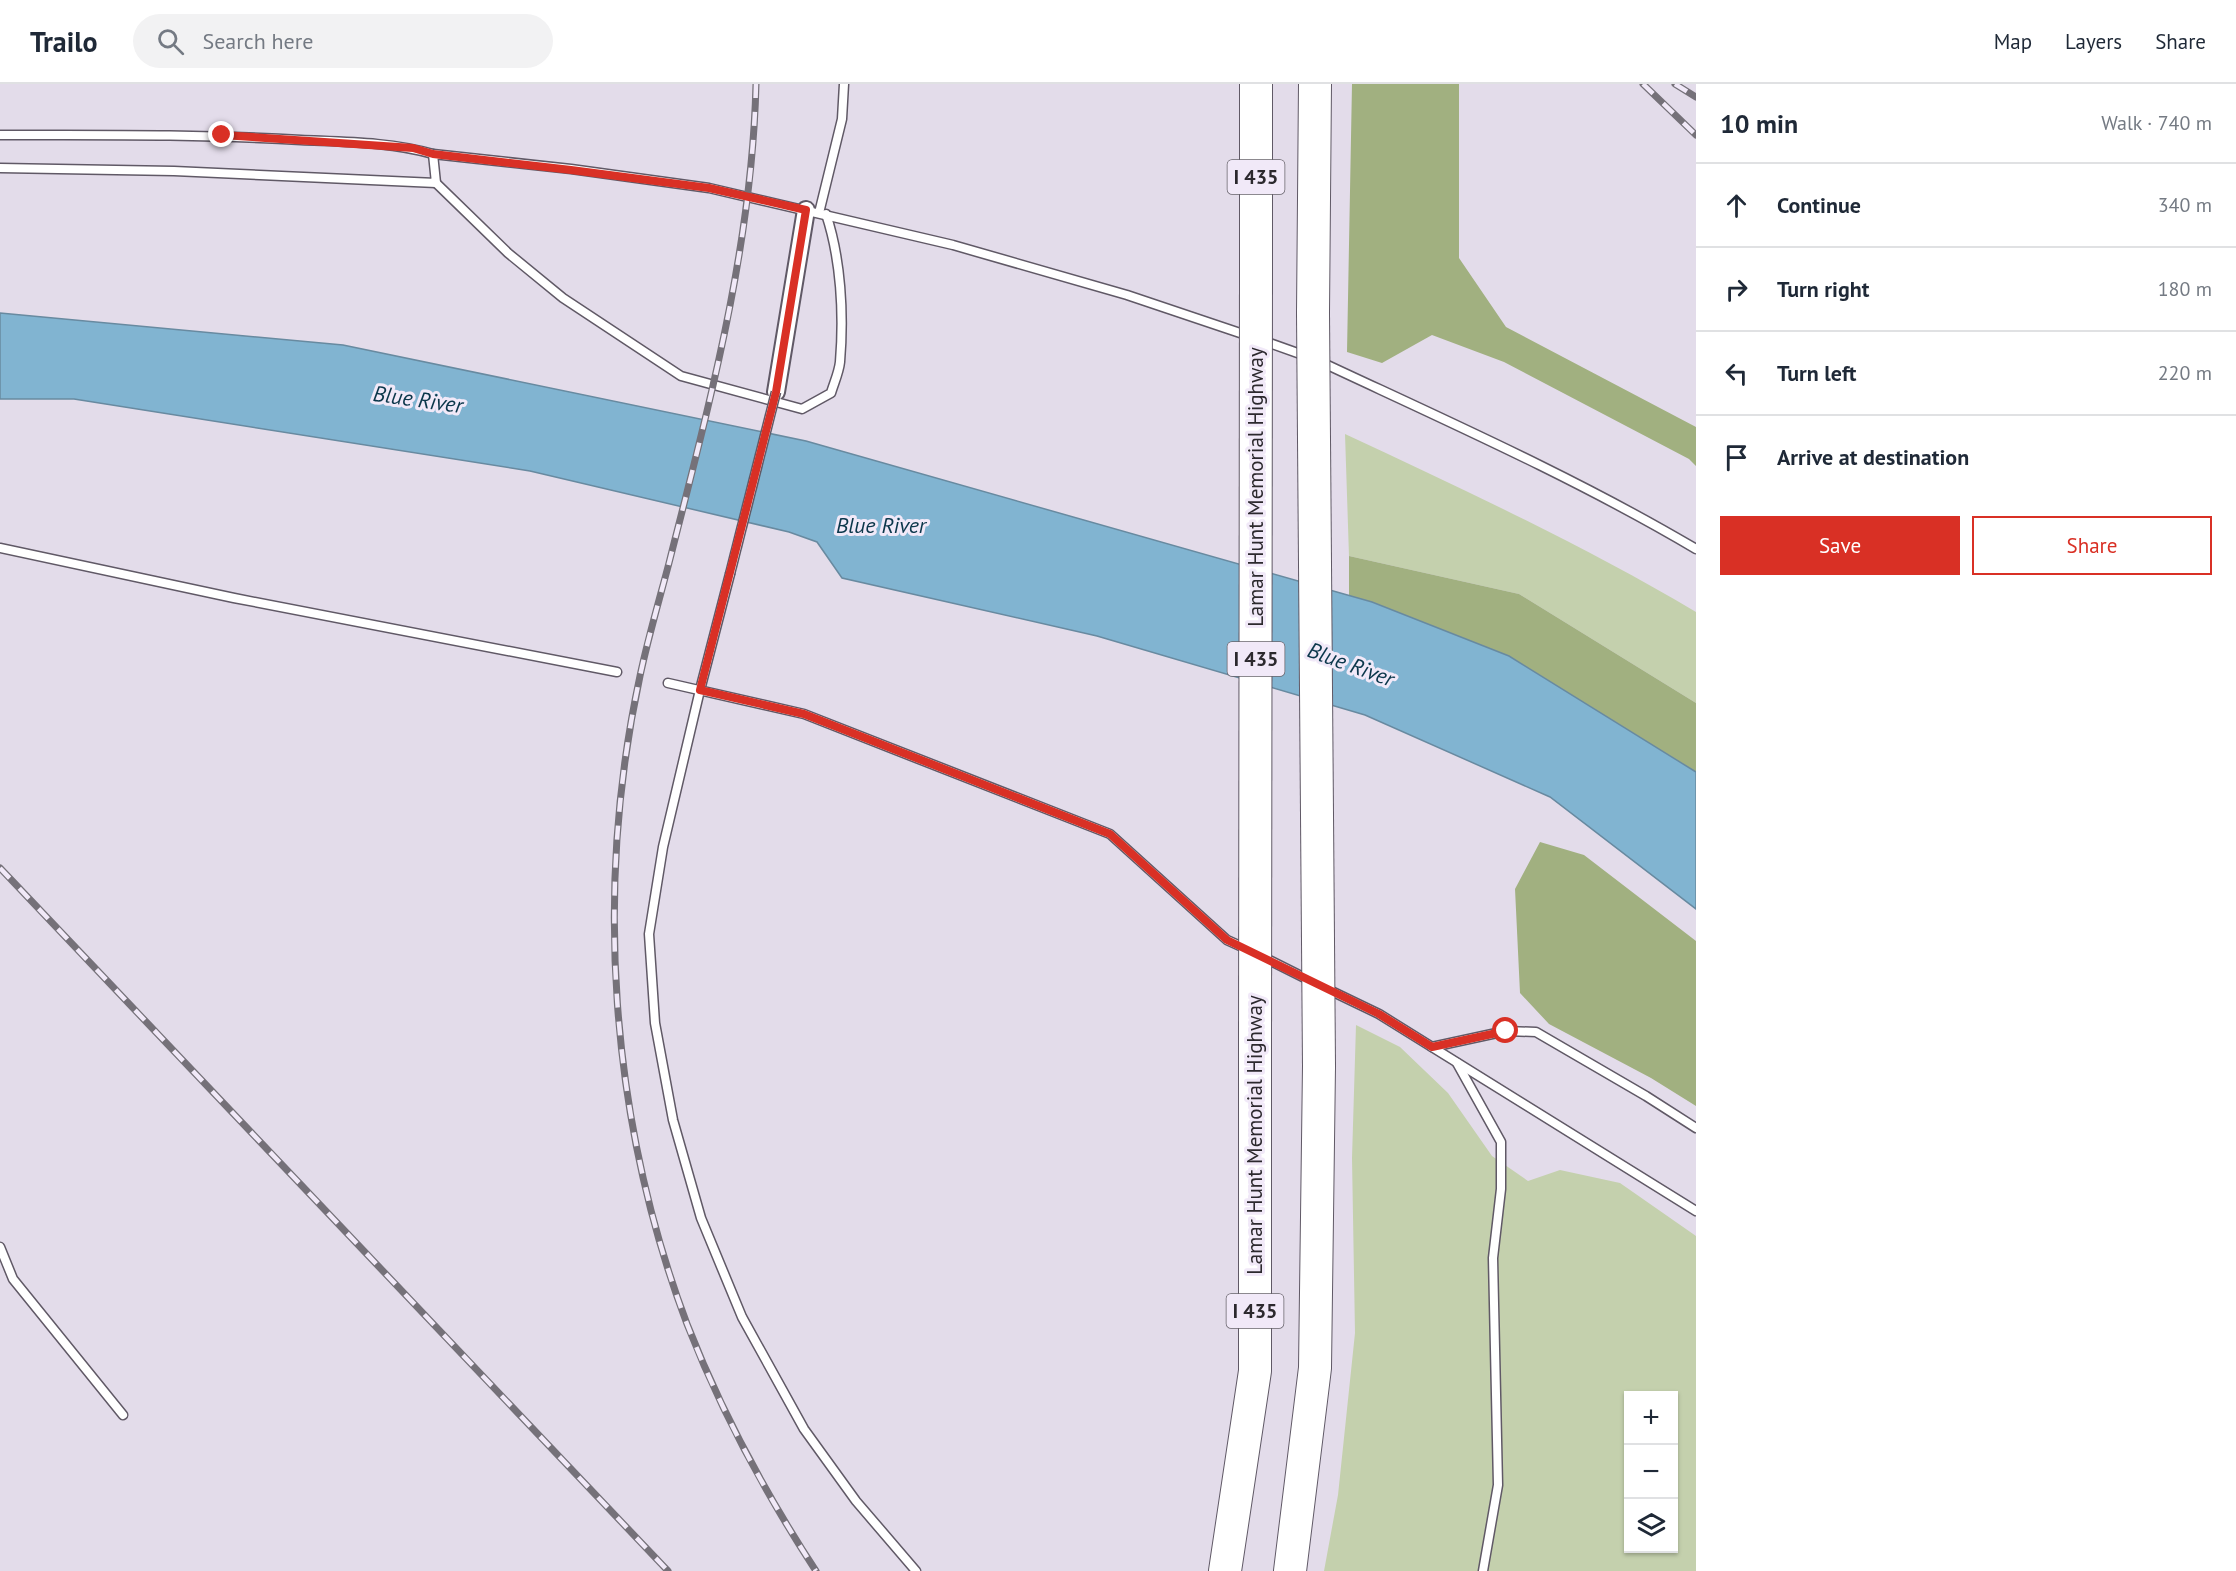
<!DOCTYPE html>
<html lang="en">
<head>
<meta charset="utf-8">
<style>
	:root { --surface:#fff; --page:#f2f2f3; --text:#1f2937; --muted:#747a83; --line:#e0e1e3; --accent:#d93025 }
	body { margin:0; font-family:"PT Sans",sans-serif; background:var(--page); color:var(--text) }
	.controls { position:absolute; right:18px; bottom:18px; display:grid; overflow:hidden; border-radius:0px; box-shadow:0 2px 4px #0004 }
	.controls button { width:54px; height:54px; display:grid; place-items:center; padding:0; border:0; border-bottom:2px solid var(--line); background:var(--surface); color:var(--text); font:30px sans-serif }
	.stop { position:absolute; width:18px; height:18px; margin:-14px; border:4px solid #d93025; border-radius:50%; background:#fff }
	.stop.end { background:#d93025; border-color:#fff; box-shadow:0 2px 6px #0008 }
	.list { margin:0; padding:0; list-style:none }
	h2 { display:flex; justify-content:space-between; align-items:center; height:78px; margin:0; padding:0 24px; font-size:26px }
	h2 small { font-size:20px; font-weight:400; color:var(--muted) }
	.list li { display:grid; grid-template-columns:39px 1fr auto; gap:18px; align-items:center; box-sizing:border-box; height:84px; padding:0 24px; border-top:2px solid var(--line) }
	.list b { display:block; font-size:22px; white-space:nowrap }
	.list em { font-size:20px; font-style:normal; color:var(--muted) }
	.actions { display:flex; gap:12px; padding:18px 24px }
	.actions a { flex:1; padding:14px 0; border:2px solid var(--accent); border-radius:0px; text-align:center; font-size:21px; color:var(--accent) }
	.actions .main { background:var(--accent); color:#fff }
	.icon { flex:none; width:33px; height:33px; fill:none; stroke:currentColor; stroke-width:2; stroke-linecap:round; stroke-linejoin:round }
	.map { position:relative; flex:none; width:1696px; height:1487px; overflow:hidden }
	header { display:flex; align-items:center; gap:36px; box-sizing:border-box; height:84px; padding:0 30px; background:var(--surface); border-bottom:2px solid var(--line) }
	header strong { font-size:28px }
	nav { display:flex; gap:33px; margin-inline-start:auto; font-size:21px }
	.search { width:420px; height:54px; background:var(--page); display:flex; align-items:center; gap:15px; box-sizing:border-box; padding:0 21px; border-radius:33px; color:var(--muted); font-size:22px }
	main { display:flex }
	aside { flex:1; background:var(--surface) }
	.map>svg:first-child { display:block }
	.green { fill:#c4d0ad; fill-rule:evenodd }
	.forest { fill:#a1b080 }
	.water { fill:#81b4d1; stroke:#688aa0; stroke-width:1.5 }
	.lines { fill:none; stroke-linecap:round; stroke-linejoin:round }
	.lane-casing { stroke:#605966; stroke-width:11 }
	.street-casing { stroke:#605966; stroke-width:20 }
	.highway-casing { stroke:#605966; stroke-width:34 }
	.lane { stroke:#fff; stroke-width:8 }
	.street { stroke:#fff; stroke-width:16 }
	.highway { stroke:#fff; stroke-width:32 }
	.rail-casing { stroke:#757179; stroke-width:7 }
	.rail { stroke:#f1e9f8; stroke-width:4.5; stroke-dasharray:14; stroke-linecap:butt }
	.lane-bridge-casing { stroke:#605966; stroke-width:11; stroke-linecap:butt }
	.highway-bridge-casing { stroke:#605966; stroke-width:34; stroke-linecap:butt }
	.lane-bridge { stroke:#fff; stroke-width:8 }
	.highway-bridge { stroke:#fff; stroke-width:32 }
	.route { stroke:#d93025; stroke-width:8 }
	.labels { text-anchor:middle; stroke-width:6; stroke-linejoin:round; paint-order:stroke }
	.shield { fill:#f1e9f8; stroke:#67636b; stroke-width:1.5 }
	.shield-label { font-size:20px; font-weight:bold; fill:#2c292e }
	.street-label { font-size:21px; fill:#2c292e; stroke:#f1e9f8 }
	.water-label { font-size:22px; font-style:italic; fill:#0b374b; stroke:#f1e9f8 }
</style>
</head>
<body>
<header>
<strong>Trailo</strong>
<div class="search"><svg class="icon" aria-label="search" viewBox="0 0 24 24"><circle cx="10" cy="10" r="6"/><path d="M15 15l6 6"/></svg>Search here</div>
<nav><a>Map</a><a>Layers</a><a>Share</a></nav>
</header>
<main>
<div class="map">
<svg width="1696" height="1487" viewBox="0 0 1696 1487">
	<rect width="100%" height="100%" fill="#e3dcea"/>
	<g class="green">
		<path d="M1345 350C1465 406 1583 461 1696 528V619L1519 510 1349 472Z"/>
		<path d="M1356 941 1400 963 1448 1009 1492 1072 1528 1097 1560 1086 1620 1099 1696 1152V1487H1324L1338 1411 1355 1249 1352 1074ZM1628 1312H1674V1464H1628Z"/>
	</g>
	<g class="forest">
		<polygon points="1352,0 1459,0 1459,174 1506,243 1696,343 1696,382 1689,375 1504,278 1432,251 1382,279 1347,268"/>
		<polygon points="1349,472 1519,510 1696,619 1696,688 1509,572 1372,518 1349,512"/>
		<polygon points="1540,758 1584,771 1696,857 1696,1022 1651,994 1549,940 1520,909 1515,805"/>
	</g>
	<polygon class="water" points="0,229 343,261 806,357 1372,518 1509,572 1696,688 1696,825 1550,713 1365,631 1097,552 842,494 817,458 789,448 530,387 74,315 0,315"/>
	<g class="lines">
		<g class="lane-casing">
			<g id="lane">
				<path d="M0 51C101 51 201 50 301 56 345 58 391 58 433 70"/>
				<polyline points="0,84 174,87 436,99 433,70 571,85 709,104 953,161 1127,211 1249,252"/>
				<path d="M436 99 508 169 563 214 681 292 802 325 831 309C834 299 839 288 840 278 844 230 841 175 826 130"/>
				<polyline points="819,129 842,35 844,0"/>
				<polyline points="1261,256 1306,272"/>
				<path d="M1321 278C1447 337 1576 394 1696 465"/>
				<polyline points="0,464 234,514 617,588"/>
				<polyline points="730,490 700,606 663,763 649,850 655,939 673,1036 701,1134 742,1233 804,1345 856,1417 916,1487"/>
				<polyline points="668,599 804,630 1110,750 1227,856 1249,866"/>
				<polyline points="1261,872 1311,897"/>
				<polyline points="1325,904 1379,930 1696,1127"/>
				<polyline points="1432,963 1506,947 1536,948 1646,1012 1696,1044"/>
				<polyline points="1457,979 1501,1058 1501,1105 1493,1174 1498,1401 1483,1487"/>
				<polyline points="0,1163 13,1195 123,1331"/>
			</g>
		</g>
		<g class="street-casing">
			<polyline id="street" points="776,308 806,126"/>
		</g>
		<g class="highway-casing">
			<g id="highway">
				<polyline points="1256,0 1256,186"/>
				<polyline points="1313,229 1315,0"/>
				<polyline points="1225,1487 1255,1287 1255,965"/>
				<polyline points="1290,1487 1315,1284 1319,982"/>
			</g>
		</g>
		<use href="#lane" class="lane"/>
		<use href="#street" class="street"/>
		<use href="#highway" class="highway"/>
		<g class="rail-casing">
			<g id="rail">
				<path d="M756 0C752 164 709 321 669 479 659 517 648 554 640 592 594 805 610 1036 687 1240 721 1327 765 1409 816 1487"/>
				<polyline points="1643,0 1696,51"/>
				<polyline points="1675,0 1696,13"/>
				<polyline points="0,784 668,1487"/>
			</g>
		</g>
		<use href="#rail" class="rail"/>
		<g class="lane-bridge-casing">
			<polyline id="lane-bridge" points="730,490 776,308"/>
		</g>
		<g class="highway-bridge-casing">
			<g id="highway-bridge">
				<polyline points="1313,229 1319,982"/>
				<polyline points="1255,965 1256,186"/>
			</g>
		</g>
		<use href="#lane-bridge" class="lane-bridge"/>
		<use href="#highway-bridge" class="highway-bridge"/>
	</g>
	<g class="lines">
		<polyline class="route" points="222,51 413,64 433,70 571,86 709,104 806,126 776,308 700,606 804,630 1110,750 1227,856 1379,930 1432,963 1506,947"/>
	</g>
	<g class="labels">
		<g class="shield">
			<rect x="1227.5" y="76" width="57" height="34" rx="4.5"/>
			<rect x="1227.5" y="558" width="57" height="34" rx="4.5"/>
			<rect x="1226.5" y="1210" width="57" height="34" rx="4.5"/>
		</g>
		<g class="shield-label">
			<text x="1256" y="100">I 435</text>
			<text x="1256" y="582">I 435</text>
			<text x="1255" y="1234">I 435</text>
		</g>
		<g class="street-label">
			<text transform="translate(1256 403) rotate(-90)" y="7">Lamar Hunt Memorial Highway</text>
			<text transform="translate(1255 1051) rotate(-90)" y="7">Lamar Hunt Memorial Highway</text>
		</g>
		<g class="water-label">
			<text transform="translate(418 315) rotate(8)" y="8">Blue River</text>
			<text x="881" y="449">Blue River</text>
			<text transform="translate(1351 580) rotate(20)" y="8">Blue River</text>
		</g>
	</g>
</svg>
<div class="controls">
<button>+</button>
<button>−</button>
<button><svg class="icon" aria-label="layers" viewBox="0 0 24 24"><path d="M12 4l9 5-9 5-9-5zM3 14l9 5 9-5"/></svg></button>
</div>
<div class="stop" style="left:1506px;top:947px"></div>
<div class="stop end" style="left:222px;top:51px"></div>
</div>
<aside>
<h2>10 min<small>Walk · 740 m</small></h2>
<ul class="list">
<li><svg class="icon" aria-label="ahead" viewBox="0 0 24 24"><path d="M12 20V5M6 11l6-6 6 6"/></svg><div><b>Continue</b></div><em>340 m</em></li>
<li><svg class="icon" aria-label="right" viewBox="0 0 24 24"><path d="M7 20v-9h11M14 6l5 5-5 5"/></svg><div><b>Turn right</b></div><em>180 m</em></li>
<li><svg class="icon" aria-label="left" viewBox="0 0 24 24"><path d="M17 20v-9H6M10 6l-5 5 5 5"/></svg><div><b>Turn left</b></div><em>220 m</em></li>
<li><svg class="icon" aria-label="arrive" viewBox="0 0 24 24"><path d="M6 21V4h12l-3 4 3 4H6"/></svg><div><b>Arrive at destination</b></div></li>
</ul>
<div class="actions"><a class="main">Save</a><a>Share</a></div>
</aside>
</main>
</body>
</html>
